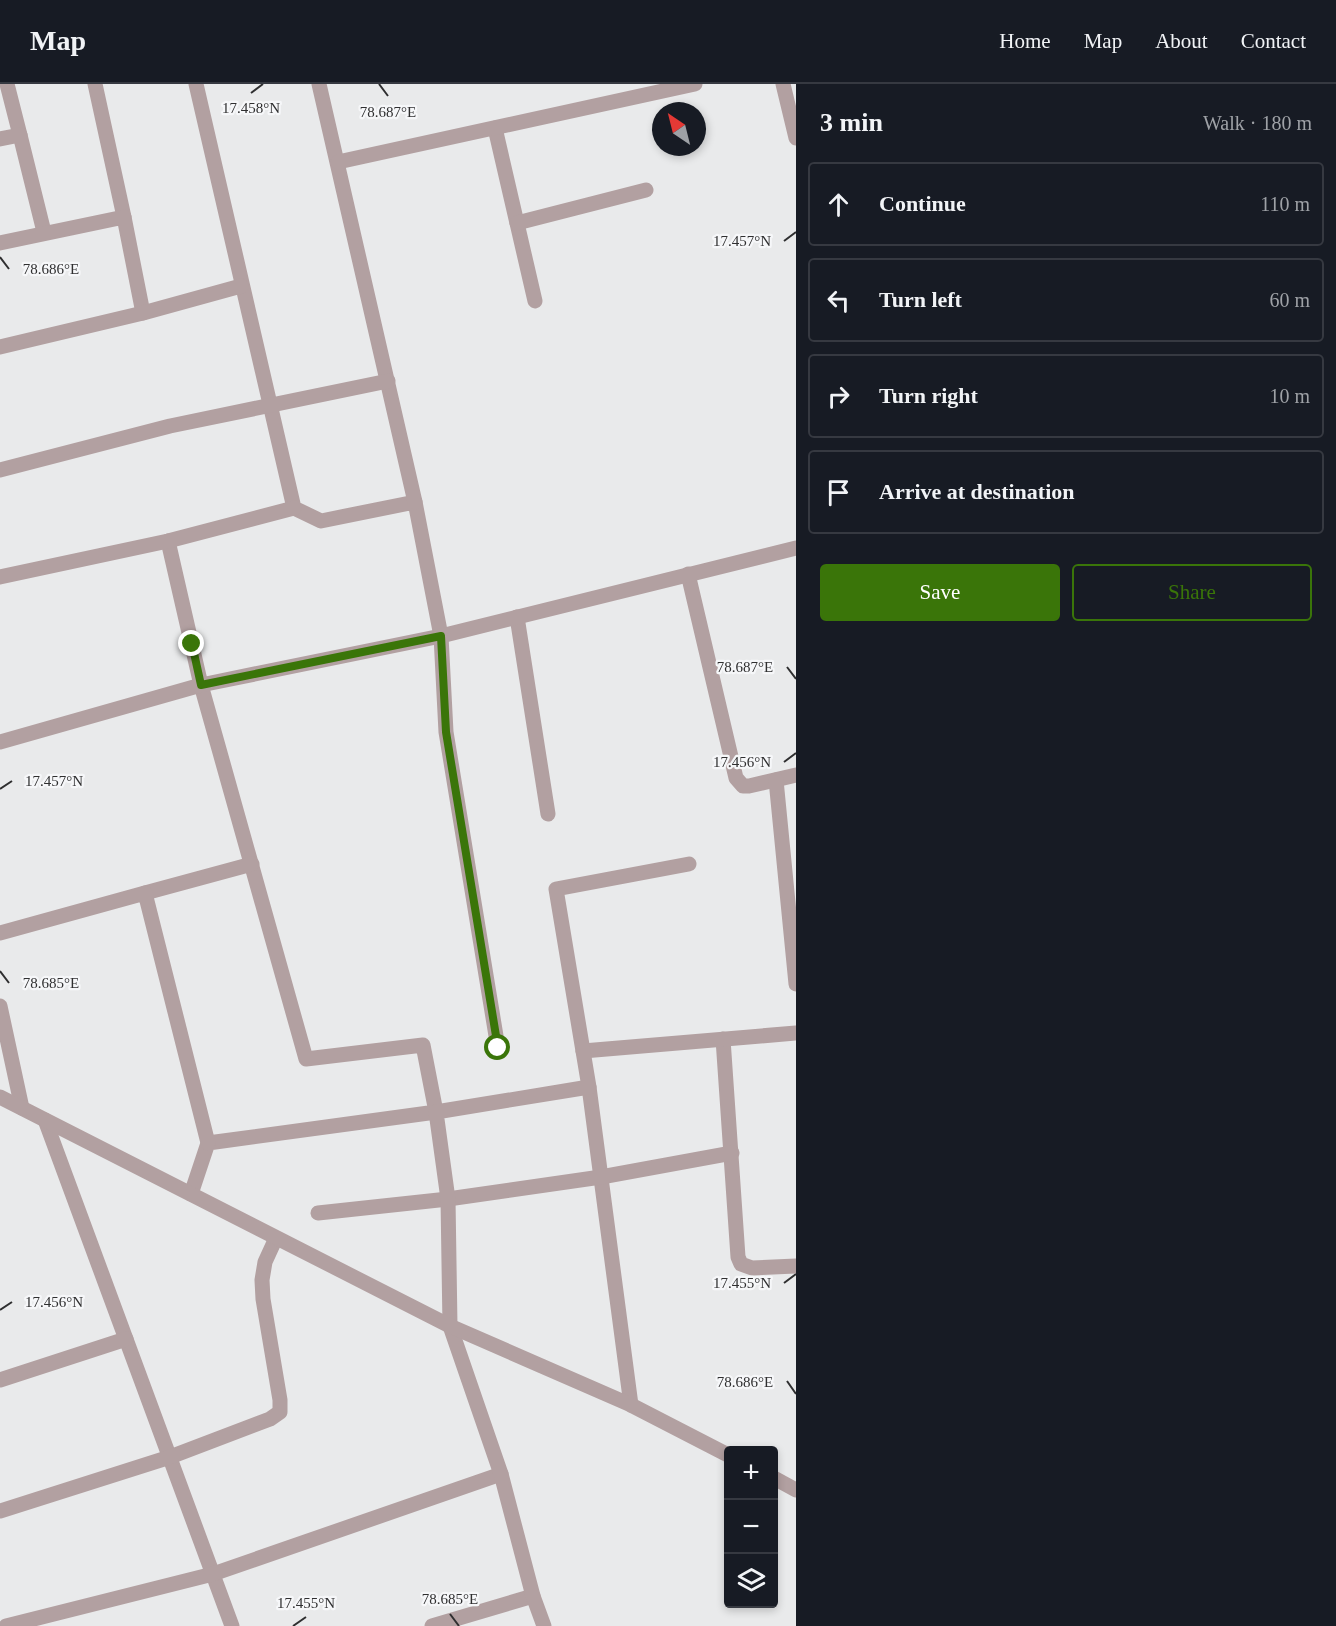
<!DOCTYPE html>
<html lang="en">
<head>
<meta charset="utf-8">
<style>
	:root { --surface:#171b24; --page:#20242c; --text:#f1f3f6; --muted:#9ea1a6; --line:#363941; --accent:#3a7509 }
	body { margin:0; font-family:Georgia,serif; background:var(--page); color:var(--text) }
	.controls { position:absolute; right:18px; bottom:18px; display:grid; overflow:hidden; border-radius:6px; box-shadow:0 3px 9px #0003 }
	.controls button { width:54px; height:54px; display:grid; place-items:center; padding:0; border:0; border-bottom:2px solid var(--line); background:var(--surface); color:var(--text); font:30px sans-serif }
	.compass { position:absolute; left:652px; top:18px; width:54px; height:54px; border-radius:50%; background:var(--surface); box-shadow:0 3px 9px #0003; rotate:325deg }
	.stop { position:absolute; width:18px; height:18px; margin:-14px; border:4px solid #3a7509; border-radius:50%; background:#fff }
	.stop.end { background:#3a7509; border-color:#fff; box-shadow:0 2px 6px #0008 }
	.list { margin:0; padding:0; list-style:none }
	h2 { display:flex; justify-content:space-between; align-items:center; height:78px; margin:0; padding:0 24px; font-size:26px }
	h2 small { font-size:20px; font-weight:400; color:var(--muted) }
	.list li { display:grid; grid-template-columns:39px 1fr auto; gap:18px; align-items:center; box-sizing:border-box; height:84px; margin:0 12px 12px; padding:0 12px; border:2px solid var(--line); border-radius:6px }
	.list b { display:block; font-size:22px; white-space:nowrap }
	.list em { font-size:20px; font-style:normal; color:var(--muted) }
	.actions { display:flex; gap:12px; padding:18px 24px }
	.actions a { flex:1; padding:14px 0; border:2px solid var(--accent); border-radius:6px; text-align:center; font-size:21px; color:var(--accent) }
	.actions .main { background:var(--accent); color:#fff }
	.icon { flex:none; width:33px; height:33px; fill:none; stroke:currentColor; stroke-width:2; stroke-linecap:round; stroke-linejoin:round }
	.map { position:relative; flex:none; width:796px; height:1542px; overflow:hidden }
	header { display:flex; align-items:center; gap:36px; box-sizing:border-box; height:84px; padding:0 30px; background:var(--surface); border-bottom:2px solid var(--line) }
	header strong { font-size:28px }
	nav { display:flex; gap:33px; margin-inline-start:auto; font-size:21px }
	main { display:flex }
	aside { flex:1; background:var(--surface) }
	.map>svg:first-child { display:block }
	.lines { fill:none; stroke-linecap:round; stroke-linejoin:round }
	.minor { stroke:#b2a0a1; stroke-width:15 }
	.tertiary { stroke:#b2a0a1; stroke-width:15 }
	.route { stroke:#3a7509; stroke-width:8 }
	.ticks { fill:none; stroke:#2f2f30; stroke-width:2 }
	.ticks-label { font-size:15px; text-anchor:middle; fill:#2f2f30; stroke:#f6f7f9; stroke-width:4.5; stroke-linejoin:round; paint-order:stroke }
</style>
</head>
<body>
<header>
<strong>Map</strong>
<nav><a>Home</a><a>Map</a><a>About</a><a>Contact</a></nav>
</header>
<main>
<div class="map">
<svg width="796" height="1542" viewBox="0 0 796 1542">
	<rect width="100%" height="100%" fill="#e9eaeb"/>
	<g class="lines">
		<g class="minor">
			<polyline points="7,0 20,51"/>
			<polyline points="95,0 124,133"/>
			<polyline points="196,0 294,424 321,437 415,418 441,552 446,648 498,964"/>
			<polyline points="319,0 415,418"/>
			<polyline points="495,44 535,217"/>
			<polyline points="0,55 20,51 44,148"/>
			<polyline points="338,78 695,0"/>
			<polyline points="517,139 646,106"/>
			<polyline points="0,159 124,133 143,229"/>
			<polyline points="0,263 143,229 241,202"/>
			<polyline points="0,386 170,342 388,297"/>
			<polyline points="168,457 201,601 306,975 423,961 436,1028 208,1059 191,1110"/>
			<polyline points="688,490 736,694 743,702 749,702 796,691"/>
			<polyline points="0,493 168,457 294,424"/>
			<polyline points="517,533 548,730"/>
			<polyline points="0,658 201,601 441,552 796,464"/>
			<polyline points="776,696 796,900"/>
			<polyline points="145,809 252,780"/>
			<polyline points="0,849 145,809 208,1059"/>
			<polyline points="0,922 22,1024"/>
			<polyline points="723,955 738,1173 741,1180 752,1184 796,1182"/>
			<polyline points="583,967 796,949"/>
			<polyline points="589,1003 631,1321"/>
			<polyline points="45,1036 232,1542"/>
			<polyline points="318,1129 448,1115 601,1093 732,1069"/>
			<polyline points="0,1296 126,1255"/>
			<polyline points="0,1427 170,1373 270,1335 280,1328 280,1316 263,1215 262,1196 265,1178 276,1154"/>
			<polyline points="6,1542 213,1490 501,1390"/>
			<polyline points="432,1542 533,1512"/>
			<polyline points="544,1542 533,1512 501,1390 450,1242 448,1115 436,1028 589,1003 556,805 689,780"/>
		</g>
		<g class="tertiary">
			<polyline points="783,0 796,54"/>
			<polyline points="0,1013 450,1242 631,1321 728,1371"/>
			<polyline points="774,1394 796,1406"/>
		</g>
	</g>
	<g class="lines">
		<polyline class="route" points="192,560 201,601 441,552 446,648 498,964"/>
	</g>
	<path class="ticks" d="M379 0 388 12M251 9 263 0M784 157 796 148M0 173 9 185M787 583 796 595M784 678 796 669M0 705 12 697M0 887 9 899M784 1199 796 1190M0 1226 12 1218M787 1297 796 1310M450 1530 459 1542M293 1542 306 1533"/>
	<g class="ticks-label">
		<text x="251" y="29">17.458°N</text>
		<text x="388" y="33">78.687°E</text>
		<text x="742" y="162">17.457°N</text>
		<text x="51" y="190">78.686°E</text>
		<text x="745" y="588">78.687°E</text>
		<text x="742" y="683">17.456°N</text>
		<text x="54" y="702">17.457°N</text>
		<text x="51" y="904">78.685°E</text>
		<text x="742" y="1204">17.455°N</text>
		<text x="54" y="1223">17.456°N</text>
		<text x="745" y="1303">78.686°E</text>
		<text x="450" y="1520">78.685°E</text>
		<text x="306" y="1524">17.455°N</text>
	</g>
</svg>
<div class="controls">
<button>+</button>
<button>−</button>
<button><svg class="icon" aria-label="layers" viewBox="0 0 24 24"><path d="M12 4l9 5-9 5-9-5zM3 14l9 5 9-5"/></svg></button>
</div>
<svg class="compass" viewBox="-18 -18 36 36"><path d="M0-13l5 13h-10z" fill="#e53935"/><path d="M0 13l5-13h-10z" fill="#9ea1a6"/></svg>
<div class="stop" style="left:498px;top:964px"></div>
<div class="stop end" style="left:192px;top:560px"></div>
</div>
<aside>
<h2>3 min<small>Walk · 180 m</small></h2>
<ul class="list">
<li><svg class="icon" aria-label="ahead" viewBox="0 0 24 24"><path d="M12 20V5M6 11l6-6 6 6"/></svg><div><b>Continue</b></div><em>110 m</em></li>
<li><svg class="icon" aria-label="left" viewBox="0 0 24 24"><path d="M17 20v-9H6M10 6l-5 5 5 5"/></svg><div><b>Turn left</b></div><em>60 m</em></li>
<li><svg class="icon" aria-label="right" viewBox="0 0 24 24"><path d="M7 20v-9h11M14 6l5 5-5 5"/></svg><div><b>Turn right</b></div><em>10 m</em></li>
<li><svg class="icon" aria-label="arrive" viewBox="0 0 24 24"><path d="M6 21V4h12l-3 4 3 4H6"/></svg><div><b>Arrive at destination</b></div></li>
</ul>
<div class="actions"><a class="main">Save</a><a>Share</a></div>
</aside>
</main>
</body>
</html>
